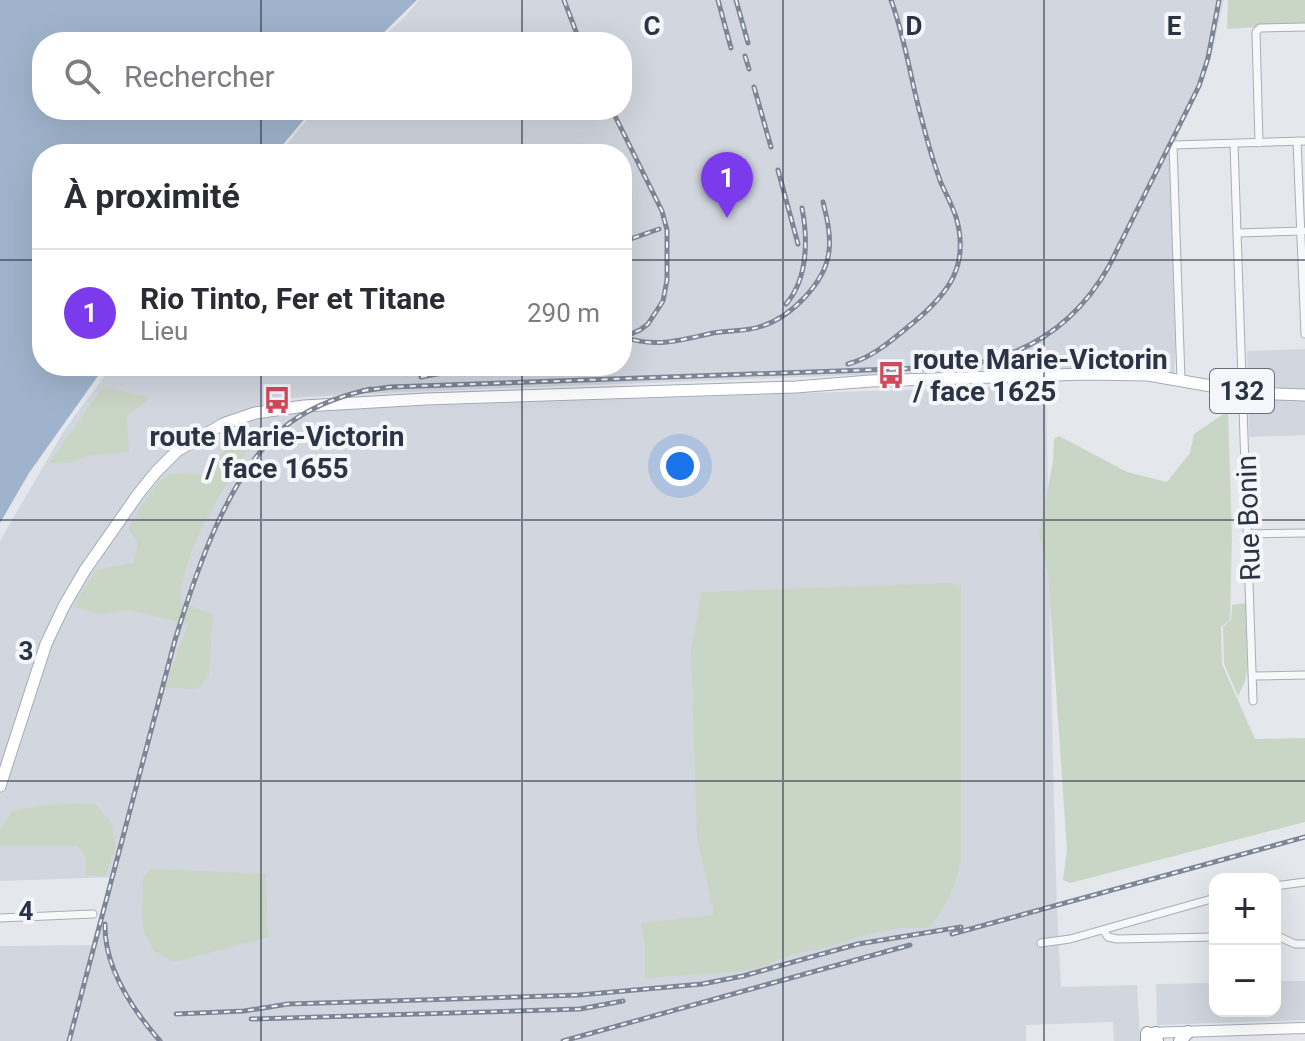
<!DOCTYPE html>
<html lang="fr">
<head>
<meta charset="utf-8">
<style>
	:root { --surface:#fff; --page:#f2f2f3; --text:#2b2b33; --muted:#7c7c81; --line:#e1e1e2; --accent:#7c3aed }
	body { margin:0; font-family:Roboto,sans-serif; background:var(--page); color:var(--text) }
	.controls { position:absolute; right:24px; bottom:24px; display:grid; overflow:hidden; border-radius:16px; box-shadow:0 8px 32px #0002 }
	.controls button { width:72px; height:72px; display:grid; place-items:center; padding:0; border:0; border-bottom:2px solid var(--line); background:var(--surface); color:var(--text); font:40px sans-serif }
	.you { position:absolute; left:680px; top:466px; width:28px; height:28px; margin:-20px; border:6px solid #fff; border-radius:50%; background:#1a73e8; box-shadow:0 0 0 12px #1a73e833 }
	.badge { display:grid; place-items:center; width:52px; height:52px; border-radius:50%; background:var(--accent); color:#fff; font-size:26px; font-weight:700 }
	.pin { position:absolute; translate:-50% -66px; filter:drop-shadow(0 2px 4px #0008) }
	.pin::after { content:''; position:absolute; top:42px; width:28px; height:24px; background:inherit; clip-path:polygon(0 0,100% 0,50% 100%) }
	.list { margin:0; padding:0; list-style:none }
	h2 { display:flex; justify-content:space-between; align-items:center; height:104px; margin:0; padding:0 32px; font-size:34px }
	h2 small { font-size:26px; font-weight:400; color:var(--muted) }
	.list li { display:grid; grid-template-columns:52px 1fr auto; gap:24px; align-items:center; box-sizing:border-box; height:128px; padding:0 32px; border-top:2px solid var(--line) }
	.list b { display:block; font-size:30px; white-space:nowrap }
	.list p { margin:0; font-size:26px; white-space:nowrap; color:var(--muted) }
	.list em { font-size:26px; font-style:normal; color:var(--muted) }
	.icon { flex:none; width:44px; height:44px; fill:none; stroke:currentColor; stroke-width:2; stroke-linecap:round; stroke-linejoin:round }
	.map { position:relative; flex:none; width:1305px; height:1041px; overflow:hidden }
	.search { position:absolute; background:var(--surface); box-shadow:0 8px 32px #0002; left:32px; top:32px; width:600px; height:88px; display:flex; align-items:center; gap:20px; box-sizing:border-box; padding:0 28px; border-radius:32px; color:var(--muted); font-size:30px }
	.panel { position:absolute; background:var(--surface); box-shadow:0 8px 32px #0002; left:32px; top:144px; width:600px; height:232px; border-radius:32px }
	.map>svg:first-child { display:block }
	.built { fill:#d2d6de }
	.green { fill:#c9d6c5 }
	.water { fill:#9fb4cc }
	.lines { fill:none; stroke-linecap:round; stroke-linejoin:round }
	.street-casing { stroke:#a9aeb7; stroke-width:9 }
	.secondary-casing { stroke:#a9aeb7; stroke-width:12 }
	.primary-casing { stroke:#a3abb8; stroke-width:13 }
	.highway-casing { stroke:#8b94a3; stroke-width:14 }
	.street { stroke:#f7f8fa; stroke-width:7 }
	.secondary { stroke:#fff; stroke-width:10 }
	.primary { stroke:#fff; stroke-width:11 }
	.highway { stroke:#fff; stroke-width:12 }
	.rail-casing { stroke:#7d8696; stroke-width:5 }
	.rail { stroke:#f4f6f9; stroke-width:2; stroke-dasharray:6; stroke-linecap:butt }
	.grid { fill:none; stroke:#2b3445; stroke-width:2; stroke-opacity:0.55 }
	.labels { text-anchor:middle; stroke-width:8; stroke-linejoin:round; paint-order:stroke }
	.shield { fill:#f4f6f9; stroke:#676e7b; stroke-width:2 }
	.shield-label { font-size:26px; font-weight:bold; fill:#2b3445 }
	.poi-label { font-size:28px; font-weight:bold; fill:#2b3445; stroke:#f4f6f9; text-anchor:start }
	.street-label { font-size:28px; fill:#2b3445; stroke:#f4f6f9 }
	.grid-label { font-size:26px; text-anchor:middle; font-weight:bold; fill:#2b3445; stroke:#f4f6f9; stroke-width:8; stroke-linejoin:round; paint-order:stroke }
</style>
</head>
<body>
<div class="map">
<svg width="1305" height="1041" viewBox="0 0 1305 1041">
	<rect width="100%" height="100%" fill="#e4e7ec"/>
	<g class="built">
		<polygon points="419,0 1224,0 1210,61 1192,106 1173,145 1176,330 1174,375 1136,370 1037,368 356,394 303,397 265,402 270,416 301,410 1046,385 1053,767 1057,909 1061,987 1137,985 1140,1041 1114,1041 1113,1022 1026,1025 1026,1041 0,1041 0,946 92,945 116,877 0,881 0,541 65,429 112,366 622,366 622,154 279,154 315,110 622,110 622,42 377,42 404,18"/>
		<polygon points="1305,349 1305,435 1249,437 1247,351"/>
		<polygon points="1275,981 1305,981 1305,1020 1157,1025 1156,984 1215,983 1215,1011 1275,1011"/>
	</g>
	<g class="green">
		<polygon points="1228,0 1305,0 1305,24 1227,29"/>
		<polygon points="103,387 148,397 147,401 127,416 129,452 88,456 68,463 49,463"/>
		<polygon points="1228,411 1232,536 1230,620 1221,627 1222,664 1255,739 1305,738 1305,822 1070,883 1063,880 1067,850 1048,574 1039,533 1053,462 1054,439 1059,436 1127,472 1167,482 1190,453 1194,434"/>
		<path d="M251 442C224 491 183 545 180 602L213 615 209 676 197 689 165 688 188 624 129 610 102 614 73 607 96 570 133 563 138 543 128 528C136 515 156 480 169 475 179 471 193 474 203 475L219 458 227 447Z"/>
		<path d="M948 583 961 586V862C954 890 947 906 928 928H900L864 935 827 947 794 954 760 967 738 972 645 978V944L641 923 714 915 697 837 691 651 701 592Z"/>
		<polygon points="1246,603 1247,670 1245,681 1238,696 1224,664 1223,627 1231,620 1232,605"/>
		<polygon points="94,803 111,822 116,849 105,876 86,876 86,857 78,846 0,846 0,829 12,811 44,805"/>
		<polygon points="150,869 266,874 268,937 174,962 154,951 144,933 142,915 143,878"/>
	</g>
	<polygon class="water" points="0,0 417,0 374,42 42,42 42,110 312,110 275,154 42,154 42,366 105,366 29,473 0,523"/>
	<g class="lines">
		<g class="street-casing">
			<g id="street">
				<polyline points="1297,141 1305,334"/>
				<polyline points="1259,143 1256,32 1260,28 1305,27"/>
				<polyline points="1234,144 1253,701"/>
				<polyline points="1238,233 1303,231"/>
				<polyline points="1181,380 1173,145 1305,141"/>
				<polyline points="1248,534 1305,533"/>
				<polyline points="1253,676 1305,675"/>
				<polyline points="1275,886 1305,882"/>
				<polyline points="0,918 93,914"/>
				<polyline points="1103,930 1108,937 1117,939 1215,937"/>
				<polyline points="1275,935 1295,944 1305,944"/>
				<polyline points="1041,943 1070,939 1215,898"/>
			</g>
		</g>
		<g class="secondary-casing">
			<polyline id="secondary" points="1149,1033 1305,1028"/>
		</g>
		<g class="primary-casing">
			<polyline id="primary" points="0,786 46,644 64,606 85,570 139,493 156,472 177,451 223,424 255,413 304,406 426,399 796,387 870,381 1085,374 1148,375 1251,393 1305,395"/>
		</g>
		<g class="highway-casing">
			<g id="highway">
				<polyline points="1147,1033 1147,1041"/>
				<polyline points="1156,1033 1157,1041"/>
				<polyline points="1180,1041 1188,1032"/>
			</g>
		</g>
		<use href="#street" class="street"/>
		<use href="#secondary" class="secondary"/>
		<use href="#primary" class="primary"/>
		<use href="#highway" class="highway"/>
		<g class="rail-casing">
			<g id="rail">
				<polyline points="564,0 580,42"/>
				<polyline points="718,0 731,48"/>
				<polyline points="736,0 748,43"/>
				<polyline points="745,56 749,69"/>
				<polyline points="754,87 771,147"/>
				<polyline points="612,110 662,211 667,230 667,280 663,301 648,324 640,330 622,338"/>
				<polyline points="778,170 798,244"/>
				<polyline points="622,242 659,229"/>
				<path d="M786 304C808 279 808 239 802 208"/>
				<path d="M622 336C654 349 680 340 713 333 729 330 746 332 762 326 791 317 826 282 829 251 831 235 827 218 823 202"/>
				<path d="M848 364C874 357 893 339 914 322 949 293 970 265 956 217 952 205 946 194 941 183 934 164 928 144 923 124 911 83 906 40 891 0"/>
				<polyline points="421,377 480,366"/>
				<path d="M362 391 390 387 949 367C1020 361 1074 328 1109 266L1199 86 1208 58 1219 0"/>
				<path d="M105 924C104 968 132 1009 160 1041"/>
				<polyline points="952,934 1305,837"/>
				<polyline points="176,1014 244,1011 288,1004 579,995 702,984 743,976 858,944 961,927"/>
				<polyline points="251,1019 580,1009 623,1001"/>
				<path d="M69 1041 175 640C196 572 227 477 282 429 307 408 339 396 371 389"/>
				<polyline points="563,1041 910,945"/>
			</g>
		</g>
		<use href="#rail" class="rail"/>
	</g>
	<path class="grid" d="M261 0V42M522 0V42M783 0V1041M1044 0V1041M261 110V154M522 110V154M0 260H42M622 260H1305M261 366V1041M522 366V1041M0 520H1305M0 781H1305"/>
	<defs>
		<g id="bus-bare" transform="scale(2.16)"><path d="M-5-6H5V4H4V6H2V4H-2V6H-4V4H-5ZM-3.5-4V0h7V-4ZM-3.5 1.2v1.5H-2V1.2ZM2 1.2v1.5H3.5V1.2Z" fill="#d1495b" stroke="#f4f6f9" stroke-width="2.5" paint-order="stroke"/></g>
	</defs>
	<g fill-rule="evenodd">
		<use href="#bus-bare" x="891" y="375"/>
		<use href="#bus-bare" x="277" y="400"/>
	</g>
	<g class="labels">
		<rect class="shield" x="1210" y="369" width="64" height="44" rx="6"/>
		<g class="shield-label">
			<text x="1242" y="400">132</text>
		</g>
		<g class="poi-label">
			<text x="913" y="369">route Marie-Victorin<tspan x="913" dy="32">/ face 1625</tspan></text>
			<text x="277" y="446" text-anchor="middle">route Marie-Victorin<tspan x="277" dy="32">/ face 1655</tspan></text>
		</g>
		<g class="street-label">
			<text transform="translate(1248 518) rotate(-92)" y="10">Rue Bonin</text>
		</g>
	</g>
	<g class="grid-label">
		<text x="652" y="35">C</text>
		<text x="914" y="35">D</text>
		<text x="1174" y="35">E</text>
		<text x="26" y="660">3</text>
		<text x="26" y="920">4</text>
	</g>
</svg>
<div class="controls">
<button>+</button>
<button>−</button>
</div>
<div class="you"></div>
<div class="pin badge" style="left:727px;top:218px">1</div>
<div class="search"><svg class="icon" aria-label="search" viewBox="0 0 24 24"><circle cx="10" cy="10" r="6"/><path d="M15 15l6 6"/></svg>Rechercher</div>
<section class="panel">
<h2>À proximité<small></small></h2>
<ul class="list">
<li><span class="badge">1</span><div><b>Rio Tinto, Fer et Titane</b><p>Lieu</p></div><em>290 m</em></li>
</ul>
</section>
</div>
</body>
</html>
